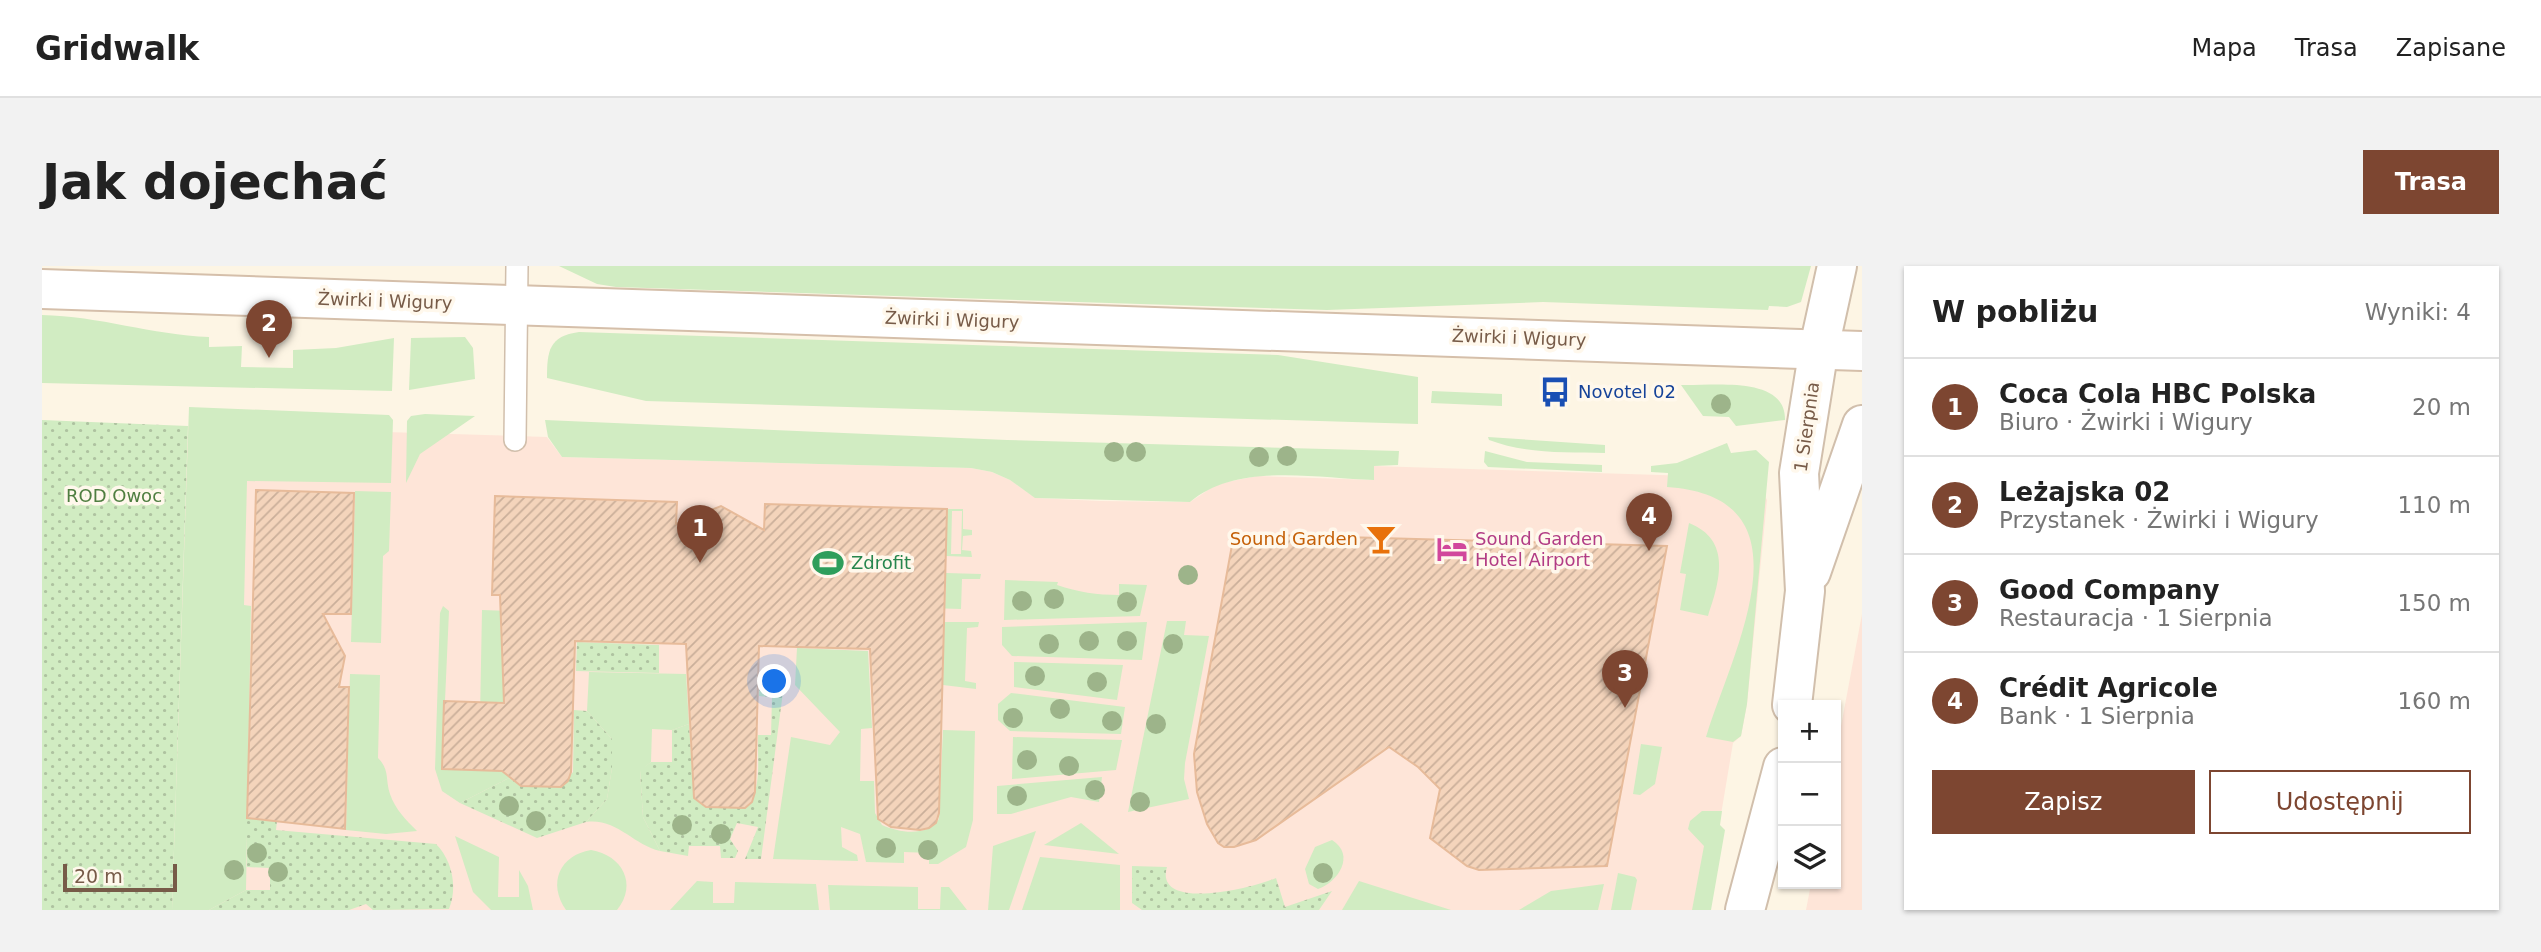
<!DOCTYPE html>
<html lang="pl">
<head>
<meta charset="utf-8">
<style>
	:root { --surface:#fff; --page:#f2f2f2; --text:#222; --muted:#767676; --line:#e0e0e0; --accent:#7d4631 }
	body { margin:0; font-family:"DejaVu Sans",sans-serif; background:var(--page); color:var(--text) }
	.controls { position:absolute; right:21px; bottom:21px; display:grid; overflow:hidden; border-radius:0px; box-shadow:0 2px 5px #0004 }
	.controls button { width:63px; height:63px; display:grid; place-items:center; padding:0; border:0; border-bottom:2px solid var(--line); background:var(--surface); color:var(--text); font:35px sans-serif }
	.scale { position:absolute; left:21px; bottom:18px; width:114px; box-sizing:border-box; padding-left:7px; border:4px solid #775b48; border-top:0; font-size:19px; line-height:24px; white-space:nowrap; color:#775b48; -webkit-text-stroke:5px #fff8ec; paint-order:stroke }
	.you { position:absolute; left:733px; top:416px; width:24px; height:24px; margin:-18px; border:5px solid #fff; border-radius:50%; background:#1a73e8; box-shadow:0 0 0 10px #1a73e833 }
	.badge { display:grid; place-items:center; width:46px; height:46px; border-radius:50%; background:var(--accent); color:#fff; font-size:23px; font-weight:700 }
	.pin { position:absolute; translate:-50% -58px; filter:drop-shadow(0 2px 4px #0008) }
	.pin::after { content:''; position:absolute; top:37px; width:24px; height:21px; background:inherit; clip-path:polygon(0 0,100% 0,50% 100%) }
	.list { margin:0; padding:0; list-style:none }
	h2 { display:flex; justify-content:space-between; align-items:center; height:91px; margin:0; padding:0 28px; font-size:30px }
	h2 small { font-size:23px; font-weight:400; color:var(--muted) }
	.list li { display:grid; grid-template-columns:46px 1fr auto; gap:21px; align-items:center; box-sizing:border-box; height:98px; padding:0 28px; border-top:2px solid var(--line) }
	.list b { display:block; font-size:26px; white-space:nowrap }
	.list p { margin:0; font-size:23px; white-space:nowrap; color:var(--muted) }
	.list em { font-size:23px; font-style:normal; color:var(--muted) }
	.actions { display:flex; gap:14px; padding:21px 28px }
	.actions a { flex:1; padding:16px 0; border:2px solid var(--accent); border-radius:0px; text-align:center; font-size:24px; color:var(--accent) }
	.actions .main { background:var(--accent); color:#fff }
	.icon { flex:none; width:38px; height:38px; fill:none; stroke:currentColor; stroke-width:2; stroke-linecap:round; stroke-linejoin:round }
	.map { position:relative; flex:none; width:1820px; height:644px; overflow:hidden; border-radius:0px }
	header { display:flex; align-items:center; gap:42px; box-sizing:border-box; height:98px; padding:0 35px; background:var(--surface); border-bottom:2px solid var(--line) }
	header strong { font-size:33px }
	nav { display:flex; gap:38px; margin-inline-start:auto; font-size:24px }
	.intro { display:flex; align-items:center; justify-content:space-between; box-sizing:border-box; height:168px; padding:0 42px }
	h1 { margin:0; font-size:49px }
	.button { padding:18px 32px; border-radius:0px; background:var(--accent); color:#fff; font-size:24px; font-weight:700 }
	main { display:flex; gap:42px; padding:0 42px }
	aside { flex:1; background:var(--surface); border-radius:0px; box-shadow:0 2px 5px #0004 }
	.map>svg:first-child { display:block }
	.commercial { fill:#fee5d8 }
	.green { fill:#d1ecc2; fill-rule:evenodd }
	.garden { fill:url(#garden-dots) }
	.building { fill:url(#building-hatch); stroke:#e7bb9a; stroke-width:2 }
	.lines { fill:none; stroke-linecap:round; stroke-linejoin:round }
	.service-casing { stroke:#d1bfac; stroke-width:24 }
	.minor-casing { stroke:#d1bfac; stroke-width:42 }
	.tertiary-casing { stroke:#d1bfac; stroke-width:42 }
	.secondary-casing { stroke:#d5bfaa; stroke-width:42 }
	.service { stroke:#fff; stroke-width:21 }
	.minor { stroke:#fff; stroke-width:38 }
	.tertiary { stroke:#fff; stroke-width:38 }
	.secondary { stroke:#fff; stroke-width:38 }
	.tree { fill:#9db48a }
	.labels { text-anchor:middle; stroke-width:7; stroke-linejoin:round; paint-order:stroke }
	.street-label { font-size:18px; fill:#775b48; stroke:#fff8ec }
	.transit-label { font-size:18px; fill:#164399; stroke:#fff8ec; text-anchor:start }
	.park-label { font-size:18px; fill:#4f7e40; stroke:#fff8ec }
	.food-label { font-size:18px; fill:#c56008; stroke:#fff8ec; text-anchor:end }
	.hotel-label { font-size:18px; fill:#b23c85; stroke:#fff8ec; text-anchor:start }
	.leisure-label { font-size:18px; fill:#27864d; stroke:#fff8ec; text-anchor:start }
</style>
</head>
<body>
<header>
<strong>Gridwalk</strong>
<nav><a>Mapa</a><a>Trasa</a><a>Zapisane</a></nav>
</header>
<div class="intro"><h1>Jak dojechać</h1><a class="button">Trasa</a></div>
<main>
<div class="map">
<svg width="1820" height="644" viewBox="0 0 1820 644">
	<defs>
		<pattern id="garden-dots" width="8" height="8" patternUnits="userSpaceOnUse" patternTransform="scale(1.75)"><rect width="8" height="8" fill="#d1ecc2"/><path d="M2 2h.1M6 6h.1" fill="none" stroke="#aec2a0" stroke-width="1.8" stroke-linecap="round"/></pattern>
		<pattern id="building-hatch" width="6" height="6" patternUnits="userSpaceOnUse" patternTransform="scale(1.75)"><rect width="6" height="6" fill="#f4d4bb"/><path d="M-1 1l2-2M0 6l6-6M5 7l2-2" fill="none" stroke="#caaf9a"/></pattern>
	</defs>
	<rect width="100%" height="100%" fill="#fdf5e4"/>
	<g class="commercial">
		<polygon points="146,160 505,171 520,191 929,202 950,206 968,214 994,232 1058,235 1148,236 1175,218 1215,210 1332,214 1332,200 1714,212 1725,234 1705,438 1699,470 1691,477 1663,644 130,644"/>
		<polygon points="1820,348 1820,644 1764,644 1769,618 1794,618 1794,487"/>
	</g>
	<g class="green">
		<polygon points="517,0 1769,0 1759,36 1745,41 1727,40 1726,44 1501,36 1285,44 574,21 555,18"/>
		<path d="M0 49C57 50 110 69 167 71V81L200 80 199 101 251 102V84L294 82 352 72 350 125 0 117Z"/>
		<path d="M537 66 1236 89 1376 111V158L604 135 505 112C505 85 507 70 537 66Z"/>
		<polygon points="423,71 431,82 433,113 367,124 369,72"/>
		<path d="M1639 119C1671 120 1744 109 1743 154L1694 160 1687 151 1661 150Z"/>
		<polygon points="1390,125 1460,128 1460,140 1389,137"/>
		<polygon points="147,141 347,149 351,154 349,217 205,215 202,339 209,340 204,624 167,644 130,644"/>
		<polygon points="383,148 433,150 378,188 364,217 365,155 369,150"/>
		<path d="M503 154 965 174 1357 185 1356 199 1332 200V214C1274 212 1195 196 1148 236L993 232 968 214 950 206 929 202 520 191 506 171Z"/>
		<path d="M1446 171 1563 179V187C1524 186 1484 188 1447 174Z"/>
		<path d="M1685 177 1689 187 1714 184 1727 196 1705 438 1699 470 1691 476 1664 471C1689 388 1776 231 1625 221L1626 207 1609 206V200L1635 197Z"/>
		<polygon points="1443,185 1485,196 1560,199 1560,206 1446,201 1442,196"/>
		<polygon points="313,225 349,226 347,285 341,290 339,377 309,376"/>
		<path d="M905 243H921V263L930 264V269L921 270 920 284 929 285 930 291 904 290ZM910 245H920L919 288H909Z"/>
		<path d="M1647 257C1690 274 1678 315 1666 350L1638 344 1644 308 1638 307Z"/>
		<polygon points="904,307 939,308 938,313 920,313 919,343 886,342 903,341"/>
		<path d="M963 314 1016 316 1015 319C1036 326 1055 329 1077 329V318L1105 319 1098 350 962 354Z"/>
		<polygon points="401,340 407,345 400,502 437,504 440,344 468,345 458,352 467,512 418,537 400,525 393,503 398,347"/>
		<polygon points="1125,355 1144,355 1142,369 1167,370 1143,497 1142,513 1147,533 1086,546"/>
		<polygon points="896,356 937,356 936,361 925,362 923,415 934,417 934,423 901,419 902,365"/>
		<polygon points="1105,356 1100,394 970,390 960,379 960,361"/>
		<path d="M755 382 826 385 830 462 819 463 818 515H832L833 547 840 559C858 567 885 571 897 553L901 464 933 465 931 554 924 581 896 598H887V587L862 586V597L824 596 818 568 799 561 800 581 815 589 816 595 731 593 749 471 788 479 798 466 753 419Z"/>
		<polygon points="972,396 1081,399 1075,434 972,421"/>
		<path d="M547 406 644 408 647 458 630 464 610 463 609 496 598 505 601 551 618 585C591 579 575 552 544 556L565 533 570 502V473L545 445Z"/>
		<path d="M308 408 338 409 336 492C348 504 343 513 348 528 353 543 364 554 375 565L344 568 304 564Z"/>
		<polygon points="969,427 1083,441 1079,468 968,465 956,454 956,438"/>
		<polygon points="971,471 1080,474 1074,504 970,513"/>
		<polygon points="1599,478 1620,481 1613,518 1598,529 1591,528"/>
		<polygon points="1060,511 1057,536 1029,531 969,548 955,548 955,520"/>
		<polygon points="1660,545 1680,545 1678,559 1683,564 1669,644 1650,644 1662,580 1646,563 1648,555"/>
		<polygon points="1039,557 1077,588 1002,579"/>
		<polygon points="994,565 967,644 946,644 951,580"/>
		<polygon points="413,570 457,591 456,631 477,631 477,604 486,620 491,644 449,644 431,626"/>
		<path d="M1290 574C1314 589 1296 616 1276 623L1267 618 1263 603 1273 581Z"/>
		<path d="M549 584C580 589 596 618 575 644H524C505 617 518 589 549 584Z"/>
		<polygon points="998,591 1078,599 1078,644 980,644"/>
		<polygon points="1576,607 1593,611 1595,614 1589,644 1569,644"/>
		<polygon points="655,615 671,616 671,637 692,637 693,616 774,618 777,644 628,644"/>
		<polygon points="1317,615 1409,644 1300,644"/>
		<polygon points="1562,618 1556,644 1477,644 1509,625"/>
		<polygon points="786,619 876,621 876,643 898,643 899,621 907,621 925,644 788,644"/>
	</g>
	<g class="garden">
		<polygon points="0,154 146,160 130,644 0,644"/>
		<polygon points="535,376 617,379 617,407 534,405"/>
		<path d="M718 411H743L719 593H703L716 561 695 557 688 573 696 585 693 592H679L678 580H647L646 590 618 585 601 551 598 504 609 496H630V464L647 458 652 532 664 541 703 542C721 527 715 491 716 469H729L730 431 717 430Z"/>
		<polygon points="532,444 545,445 570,473 570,502 565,533 544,556 495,572 418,537 467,512 479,520 519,521 531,506"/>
		<path d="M205 552 235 555 234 564 394 578C410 594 416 621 407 643L331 644 324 638 307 644H167L204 624H228V602L205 601Z"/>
		<path d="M1090 600 1125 601C1112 644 1203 625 1234 612L1243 641 1290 625 1277 644H1100L1090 637Z"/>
	</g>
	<g class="building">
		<polygon points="214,224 312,227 309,348 281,348 303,390 297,421 307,421 303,563 205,552"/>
		<polygon points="453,230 635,236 634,258 679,240 722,264 723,238 905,243 897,547 894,557 887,562 878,564 849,561 836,553 828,383 717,380 713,526 710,536 703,542 664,541 652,532 644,378 533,375 529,506 526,515 519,521 479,520 460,505 400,503 402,435 462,437 458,329 450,329"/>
		<polygon points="1192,268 1625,280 1565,600 1437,604 1425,600 1388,572 1398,523 1376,501 1347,481 1214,574 1192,581 1182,581 1176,577 1165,558 1155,526 1152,488"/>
	</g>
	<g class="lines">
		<g class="service-casing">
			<polyline id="service" points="473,174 475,0"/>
		</g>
		<g class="minor-casing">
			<g id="minor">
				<polyline points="1769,306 1820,159"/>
				<polyline points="1750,439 1763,325 1757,207 1777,82"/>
				<polyline points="1703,644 1741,501"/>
			</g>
		</g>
		<g class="tertiary-casing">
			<polyline id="tertiary" points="1777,82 1795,0"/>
		</g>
		<g class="secondary-casing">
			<polyline id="secondary" points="0,23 1820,85"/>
		</g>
		<use href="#service" class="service"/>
		<use href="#minor" class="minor"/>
		<use href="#tertiary" class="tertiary"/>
		<use href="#secondary" class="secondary"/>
	</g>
	<g class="tree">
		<circle cx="1679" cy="138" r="10"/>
		<circle cx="1072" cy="186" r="10"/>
		<circle cx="1094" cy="186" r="10"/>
		<circle cx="1245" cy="190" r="10"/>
		<circle cx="1217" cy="191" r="10"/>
		<circle cx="1146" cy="309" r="10"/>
		<circle cx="1012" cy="333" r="10"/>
		<circle cx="980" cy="335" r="10"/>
		<circle cx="1085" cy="336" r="10"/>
		<circle cx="1047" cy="375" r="10"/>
		<circle cx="1085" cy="375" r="10"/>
		<circle cx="1007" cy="378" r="10"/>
		<circle cx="1131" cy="378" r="10"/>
		<circle cx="993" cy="410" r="10"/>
		<circle cx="1055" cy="416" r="10"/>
		<circle cx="1018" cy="443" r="10"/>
		<circle cx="971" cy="452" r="10"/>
		<circle cx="1070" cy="455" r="10"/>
		<circle cx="1114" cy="458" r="10"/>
		<circle cx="985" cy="494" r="10"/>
		<circle cx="1027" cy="500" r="10"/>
		<circle cx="1053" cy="524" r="10"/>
		<circle cx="975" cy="530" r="10"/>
		<circle cx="1098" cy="536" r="10"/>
		<circle cx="467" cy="540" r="10"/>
		<circle cx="494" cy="555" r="10"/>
		<circle cx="640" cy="559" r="10"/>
		<circle cx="679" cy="568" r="10"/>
		<circle cx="844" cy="582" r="10"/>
		<circle cx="886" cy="584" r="10"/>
		<circle cx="215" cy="587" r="10"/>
		<circle cx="192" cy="604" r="10"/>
		<circle cx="236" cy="606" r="10"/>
		<circle cx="1281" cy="607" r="10"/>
	</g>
	<defs>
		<g id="bus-bare" transform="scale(2.415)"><path d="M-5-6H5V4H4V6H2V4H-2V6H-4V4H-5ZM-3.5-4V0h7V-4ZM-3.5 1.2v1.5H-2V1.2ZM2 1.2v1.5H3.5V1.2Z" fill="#1a4fb4" stroke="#fff8ec" stroke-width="2.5" paint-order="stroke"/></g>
		<g id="bar-bare" transform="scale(2.415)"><path d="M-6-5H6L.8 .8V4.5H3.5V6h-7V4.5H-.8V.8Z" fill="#e8710a" stroke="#fff8ec" stroke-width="2.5" paint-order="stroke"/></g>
		<g id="hotel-bare" transform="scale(2.415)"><path d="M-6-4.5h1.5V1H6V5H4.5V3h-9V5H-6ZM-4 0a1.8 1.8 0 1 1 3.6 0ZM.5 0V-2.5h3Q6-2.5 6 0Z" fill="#d1479c" stroke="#fff8ec" stroke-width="2.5" paint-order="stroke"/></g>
		<g id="stadium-bare" transform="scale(2.415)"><path d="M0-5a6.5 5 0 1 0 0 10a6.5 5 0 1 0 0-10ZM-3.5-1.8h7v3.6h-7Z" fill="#2e9e5b" stroke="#fff8ec" stroke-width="2.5" paint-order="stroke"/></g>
	</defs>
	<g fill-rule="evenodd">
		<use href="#bus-bare" x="1513" y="126"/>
		<use href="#bar-bare" x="1339" y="273"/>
		<use href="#hotel-bare" x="1410" y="283"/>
		<use href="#stadium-bare" x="786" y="297"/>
	</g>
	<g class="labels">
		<g class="street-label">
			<text transform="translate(343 35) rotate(2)" y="6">Żwirki i Wigury</text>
			<text transform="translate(910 54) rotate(2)" y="6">Żwirki i Wigury</text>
			<text transform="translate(1477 72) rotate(2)" y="6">Żwirki i Wigury</text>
			<text transform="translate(1765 161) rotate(-82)" y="6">1 Sierpnia</text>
		</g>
		<g class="transit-label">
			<text x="1536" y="132">Novotel 02</text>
		</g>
		<g class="park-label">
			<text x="72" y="236">ROD Owoc</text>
		</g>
		<g class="food-label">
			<text x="1316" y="279">Sound Garden</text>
		</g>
		<g class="hotel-label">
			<text x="1433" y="279">Sound Garden<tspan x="1433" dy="21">Hotel Airport</tspan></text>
		</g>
		<g class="leisure-label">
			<text x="809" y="303">Zdrofit</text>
		</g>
	</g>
</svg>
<div class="controls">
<button>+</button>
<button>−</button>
<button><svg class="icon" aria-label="layers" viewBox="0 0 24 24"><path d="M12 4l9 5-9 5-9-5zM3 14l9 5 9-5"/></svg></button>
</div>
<div class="scale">20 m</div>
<div class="you"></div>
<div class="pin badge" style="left:658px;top:297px">1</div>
<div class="pin badge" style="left:227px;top:92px">2</div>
<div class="pin badge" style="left:1583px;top:442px">3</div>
<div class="pin badge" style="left:1607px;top:285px">4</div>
</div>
<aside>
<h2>W pobliżu<small>Wyniki: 4</small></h2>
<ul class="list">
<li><span class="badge">1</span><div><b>Coca Cola HBC Polska</b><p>Biuro · Żwirki i Wigury</p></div><em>20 m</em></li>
<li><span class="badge">2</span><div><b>Leżajska 02</b><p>Przystanek · Żwirki i Wigury</p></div><em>110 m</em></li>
<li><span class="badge">3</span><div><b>Good Company</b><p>Restauracja · 1 Sierpnia</p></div><em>150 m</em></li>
<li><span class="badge">4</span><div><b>Crédit Agricole</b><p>Bank · 1 Sierpnia</p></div><em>160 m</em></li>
</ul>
<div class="actions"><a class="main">Zapisz</a><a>Udostępnij</a></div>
</aside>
</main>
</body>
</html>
